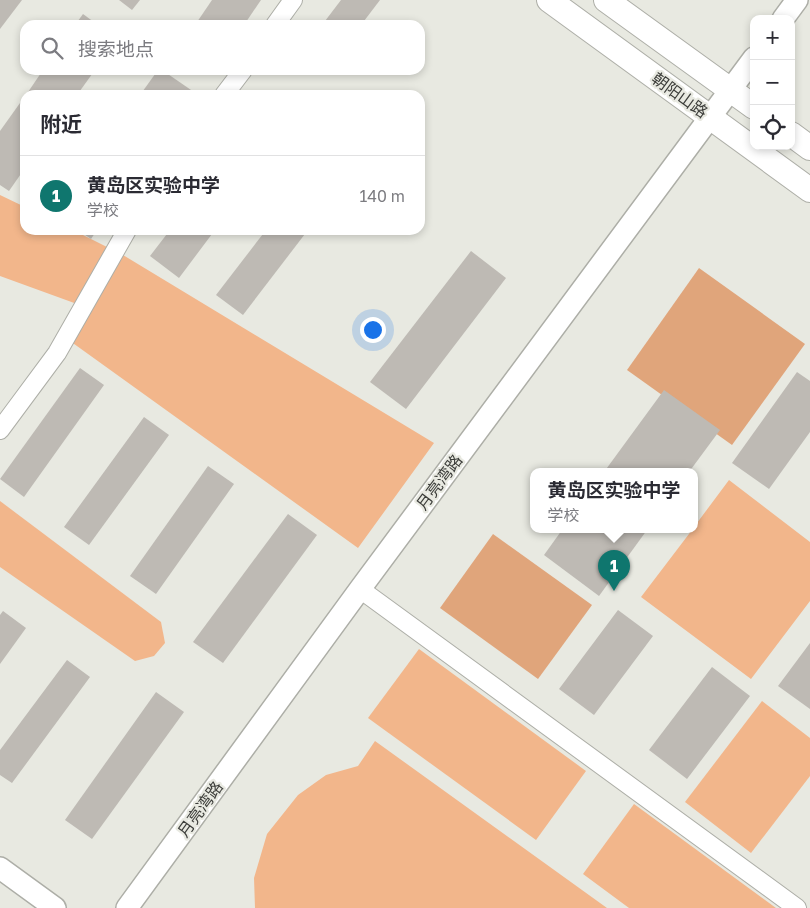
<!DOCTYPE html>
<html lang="zh">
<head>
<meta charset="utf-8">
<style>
	:root { --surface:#fff; --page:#f2f2f3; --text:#2b2b33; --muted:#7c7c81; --line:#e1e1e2; --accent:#0f766e }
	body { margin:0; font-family:"Golos Text","Noto Sans SC",sans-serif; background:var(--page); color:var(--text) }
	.controls { position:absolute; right:15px; top:15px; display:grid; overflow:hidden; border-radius:10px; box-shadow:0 2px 8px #0003 }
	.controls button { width:45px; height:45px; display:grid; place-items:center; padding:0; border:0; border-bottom:1px solid var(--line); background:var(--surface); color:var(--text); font:25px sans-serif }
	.you { position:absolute; left:372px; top:329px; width:18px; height:18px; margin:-12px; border:4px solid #fff; border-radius:50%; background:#1a73e8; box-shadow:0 0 0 8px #1a73e833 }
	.badge { display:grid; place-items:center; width:32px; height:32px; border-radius:50%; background:var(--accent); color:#fff; font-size:16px; font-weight:700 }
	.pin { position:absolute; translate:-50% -41px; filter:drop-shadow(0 1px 2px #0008) }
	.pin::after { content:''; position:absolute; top:26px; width:18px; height:15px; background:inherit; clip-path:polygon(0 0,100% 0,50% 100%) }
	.popup { position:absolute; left:530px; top:468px; width:168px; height:65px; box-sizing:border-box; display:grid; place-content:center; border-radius:10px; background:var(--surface); filter:drop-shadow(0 1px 4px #0005); font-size:16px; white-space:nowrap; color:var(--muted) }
	.popup b { font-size:19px; color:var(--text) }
	.popup::after { content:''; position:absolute; left:50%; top:100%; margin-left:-10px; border:10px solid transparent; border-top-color:var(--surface) }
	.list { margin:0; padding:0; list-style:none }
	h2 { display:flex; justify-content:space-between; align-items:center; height:65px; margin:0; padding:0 20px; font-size:21px }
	h2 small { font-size:16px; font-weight:400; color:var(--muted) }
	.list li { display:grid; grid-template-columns:32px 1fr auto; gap:15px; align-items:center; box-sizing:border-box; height:80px; padding:0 20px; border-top:1px solid var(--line) }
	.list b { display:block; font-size:19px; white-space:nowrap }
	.list p { margin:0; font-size:16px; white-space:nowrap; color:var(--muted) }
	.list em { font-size:16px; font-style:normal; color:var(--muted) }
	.icon { flex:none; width:28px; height:28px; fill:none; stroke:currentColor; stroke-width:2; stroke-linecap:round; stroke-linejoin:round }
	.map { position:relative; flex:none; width:810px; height:908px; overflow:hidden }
	.search { position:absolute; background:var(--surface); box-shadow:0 2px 8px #0003; left:20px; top:20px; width:405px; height:55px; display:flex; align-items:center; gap:12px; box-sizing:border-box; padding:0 18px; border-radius:15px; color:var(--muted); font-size:19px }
	.panel { position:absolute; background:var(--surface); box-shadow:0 2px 8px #0003; left:20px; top:90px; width:405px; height:145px; border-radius:15px }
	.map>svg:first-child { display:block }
	.green { fill:#f2b68b }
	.forest { fill:#e0a57b }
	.building { fill:#bebab4 }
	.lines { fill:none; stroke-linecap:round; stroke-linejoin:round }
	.minor-casing { stroke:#adaea7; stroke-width:20 }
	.tertiary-casing { stroke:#adaea7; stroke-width:24 }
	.secondary-casing { stroke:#adaea7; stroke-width:26 }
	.minor { stroke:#fff; stroke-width:18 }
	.tertiary { stroke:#fff; stroke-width:21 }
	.secondary { stroke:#fff; stroke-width:24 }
	.labels { text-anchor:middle; stroke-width:4.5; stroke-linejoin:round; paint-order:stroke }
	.street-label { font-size:16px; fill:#3b3c39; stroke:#e8e9e1 }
</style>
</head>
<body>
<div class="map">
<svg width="810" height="908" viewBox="0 0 810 908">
	<rect width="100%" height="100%" fill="#e8e9e1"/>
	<g class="green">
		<polygon points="0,195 25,207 25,230 73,230 123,255 434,443 358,548 70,341 88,308 0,276"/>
		<polygon points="729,480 810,542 810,601 751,679 641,597 692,530 694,530 694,527"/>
		<polygon points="0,501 161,622 165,643 154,656 135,661 0,567"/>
		<polygon points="419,649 586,771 536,840 368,718"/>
		<polygon points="762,701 810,738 810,776 751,853 685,802"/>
		<polygon points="375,741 607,908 255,908 254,878 267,834 298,795 326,775 358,766"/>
		<polygon points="634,804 776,908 629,908 583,874"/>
	</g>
	<g class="forest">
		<polygon points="699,268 805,344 732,445 627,370"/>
		<polygon points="493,534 592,605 538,679 440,608"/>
	</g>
	<g class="building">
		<polygon points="0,0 22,0 0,29"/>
		<polygon points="119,0 140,0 132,10"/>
		<polygon points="212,0 261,0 244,25 195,25"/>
		<polygon points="341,0 380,0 361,25 322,25"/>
		<polygon points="83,14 98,25 75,25"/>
		<polygon points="43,70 95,70 77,95 26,95"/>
		<polygon points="158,70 162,70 194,92 192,95 140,95"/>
		<polygon points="25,96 25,168 9,191 0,185 0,131"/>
		<polygon points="78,230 97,230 91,239"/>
		<polygon points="170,230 215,230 179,278 150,256"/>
		<polygon points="266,230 308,230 243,315 216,295"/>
		<polygon points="471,251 506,278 406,409 370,382"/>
		<polygon points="80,368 104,385 24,497 0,479"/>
		<polygon points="797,372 810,381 810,432 769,489 732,463"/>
		<polygon points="664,390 720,430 689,472 604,472"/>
		<polygon points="144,417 169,435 89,545 64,527"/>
		<polygon points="208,466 234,484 156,594 130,576"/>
		<polygon points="288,514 317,535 223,663 193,642"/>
		<polygon points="562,530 647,530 599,596 544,555"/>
		<polygon points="618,610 653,636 594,715 559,689"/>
		<polygon points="3,611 26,628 0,664 0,615"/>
		<polygon points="810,643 810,709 778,686"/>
		<polygon points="67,660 90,677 12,783 0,775 0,750"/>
		<polygon points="712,667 750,696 687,779 649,750"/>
		<polygon points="156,692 184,712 92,839 65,820"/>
	</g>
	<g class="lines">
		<g class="minor-casing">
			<g id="minor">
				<polyline points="275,25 293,0"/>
				<polyline points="224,95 243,70"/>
				<polyline points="0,430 57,353 127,230"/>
				<polyline points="360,589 797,908"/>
			</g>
		</g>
		<g class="tertiary-casing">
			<g id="tertiary">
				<polyline points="783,19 797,0"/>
				<polyline points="0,868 55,908"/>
				<polyline points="127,908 360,589 754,58"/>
			</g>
		</g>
		<g class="secondary-casing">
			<g id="secondary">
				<polyline points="549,0 810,190"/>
				<polyline points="606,0 754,107"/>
				<polyline points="791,134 810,148"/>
			</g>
		</g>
		<use href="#minor" class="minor"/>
		<use href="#tertiary" class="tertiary"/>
		<use href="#secondary" class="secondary"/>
	</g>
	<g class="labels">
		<g class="street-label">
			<text transform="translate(680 95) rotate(36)" y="6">朝阳山路</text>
			<text transform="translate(439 482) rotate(-53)" y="6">月亮湾路</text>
			<text transform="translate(200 809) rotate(-54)" y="6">月亮湾路</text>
		</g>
	</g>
</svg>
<div class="controls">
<button>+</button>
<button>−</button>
<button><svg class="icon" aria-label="locate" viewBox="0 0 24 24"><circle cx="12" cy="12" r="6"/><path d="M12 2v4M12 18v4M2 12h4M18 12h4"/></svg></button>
</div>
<div class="you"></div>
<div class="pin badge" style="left:614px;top:591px">1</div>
<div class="popup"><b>黄岛区实验中学</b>学校</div>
<div class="search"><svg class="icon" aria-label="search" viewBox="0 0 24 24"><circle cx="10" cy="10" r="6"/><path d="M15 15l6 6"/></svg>搜索地点</div>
<section class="panel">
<h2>附近<small></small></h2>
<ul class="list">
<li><span class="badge">1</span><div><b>黄岛区实验中学</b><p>学校</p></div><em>140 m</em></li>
</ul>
</section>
</div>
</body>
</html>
